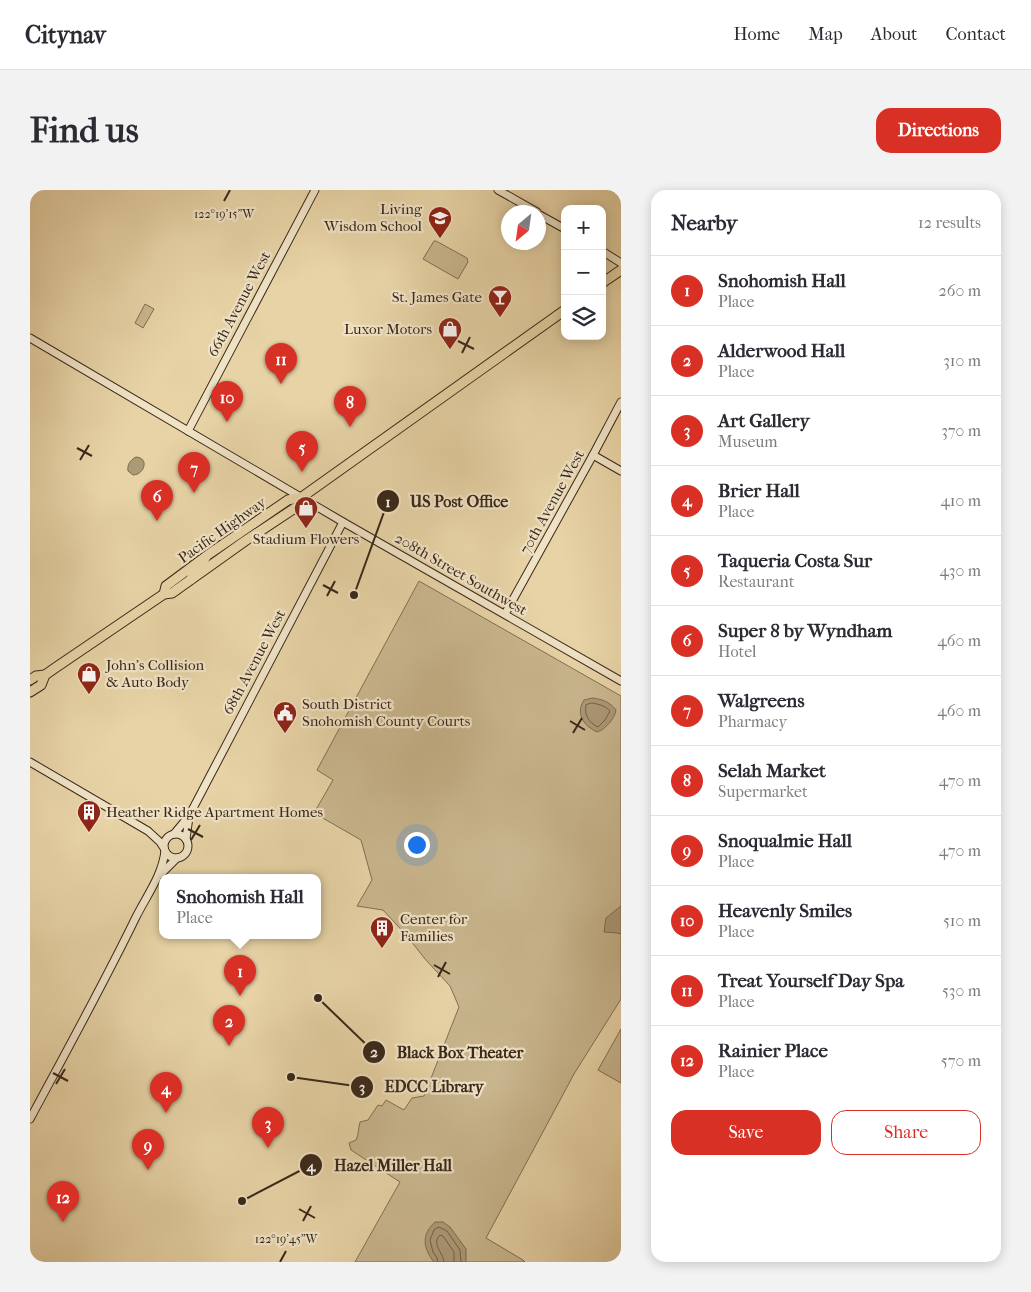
<!DOCTYPE html>
<html lang="en">
<head>
<meta charset="utf-8">
<style>
	:root { --surface:#fff; --page:#f2f2f3; --text:#2b2b33; --muted:#7c7c81; --line:#e1e1e2; --accent:#d93025 }
	body { margin:0; font-family:"IM FELL French Canon",serif; background:var(--page); color:var(--text) }
	.controls { position:absolute; right:15px; top:15px; display:grid; overflow:hidden; border-radius:10px; box-shadow:0 2px 12px #0003 }
	.controls button { width:45px; height:45px; display:grid; place-items:center; padding:0; border:0; border-bottom:1px solid var(--line); background:var(--surface); color:var(--text); font:25px sans-serif }
	.compass { position:absolute; left:471px; top:15px; width:45px; height:45px; border-radius:50%; background:var(--surface); box-shadow:0 2px 12px #0003; rotate:209deg }
	.you { position:absolute; left:386px; top:654px; width:18px; height:18px; margin:-12px; border:4px solid #fff; border-radius:50%; background:#1a73e8; box-shadow:0 0 0 8px #1a73e833 }
	.badge { display:grid; place-items:center; width:32px; height:32px; border-radius:50%; background:var(--accent); color:#fff; font-size:16px; font-weight:700 }
	.pin { position:absolute; translate:-50% -41px; filter:drop-shadow(0 1px 2px #0008) }
	.pin::after { content:''; position:absolute; top:26px; width:18px; height:15px; background:inherit; clip-path:polygon(0 0,100% 0,50% 100%) }
	.popup { position:absolute; left:129px; top:684px; width:162px; height:65px; box-sizing:border-box; display:grid; place-content:center; border-radius:10px; background:var(--surface); filter:drop-shadow(0 1px 4px #0005); font-size:16px; white-space:nowrap; color:var(--muted) }
	.popup b { font-size:19px; color:var(--text) }
	.popup::after { content:''; position:absolute; left:50%; top:100%; margin-left:-10px; border:10px solid transparent; border-top-color:var(--surface) }
	.list { margin:0; padding:0; list-style:none }
	h2 { display:flex; justify-content:space-between; align-items:center; height:65px; margin:0; padding:0 20px; font-size:21px }
	h2 small { font-size:16px; font-weight:400; color:var(--muted) }
	.list li { display:grid; grid-template-columns:32px 1fr auto; gap:15px; align-items:center; box-sizing:border-box; height:70px; padding:0 20px; border-top:1px solid var(--line) }
	.list b { display:block; font-size:19px; white-space:nowrap }
	.list p { margin:0; font-size:16px; white-space:nowrap; color:var(--muted) }
	.list em { font-size:16px; font-style:normal; color:var(--muted) }
	.actions { display:flex; gap:10px; padding:15px 20px }
	.actions a { flex:1; padding:11px 0; border:1px solid var(--accent); border-radius:15px; text-align:center; font-size:18px; color:var(--accent) }
	.actions .main { background:var(--accent); color:#fff }
	.icon { flex:none; width:28px; height:28px; fill:none; stroke:currentColor; stroke-width:2; stroke-linecap:round; stroke-linejoin:round }
	.map { position:relative; flex:none; width:591px; height:1072px; overflow:hidden; border-radius:15px }
	header { display:flex; align-items:center; gap:30px; box-sizing:border-box; height:70px; padding:0 25px; background:var(--surface); border-bottom:1px solid var(--line) }
	header strong { font-size:24px }
	nav { display:flex; gap:28px; margin-inline-start:auto; font-size:18px }
	.intro { display:flex; align-items:center; justify-content:space-between; box-sizing:border-box; height:120px; padding:0 30px }
	h1 { margin:0; font-size:35px }
	.button { padding:12px 22px; border-radius:15px; background:var(--accent); color:#fff; font-size:18px; font-weight:700 }
	main { display:flex; gap:30px; padding:0 30px }
	aside { flex:1; background:var(--surface); border-radius:15px; box-shadow:0 2px 12px #0003 }
	.map>svg:first-child { display:block }
	.green { fill:#c9b68e; stroke:#806e54 }
	.water { fill:#ac9976; stroke:#7e6b51 }
	.lines { fill:none; stroke-linecap:round; stroke-linejoin:round }
	.shore { stroke:#726048; stroke-width:1 }
	.secondary-casing { stroke:#382719; stroke-width:9 }
	.primary-casing { stroke:#382719; stroke-width:9 }
	.highway-casing { stroke:#382719; stroke-width:11 }
	.secondary { stroke:#efe2c5; stroke-width:7 }
	.primary { stroke:#e7d3a6; stroke-width:8 }
	.highway { stroke:#e7d3a6; stroke-width:9 }
	.ticks { fill:none; stroke:#382719; stroke-width:2 }
	.labels { text-anchor:middle; stroke-width:4.5; stroke-linejoin:round; paint-order:stroke }
	.poi-label { font-size:15px; fill:#382719; stroke:#efe2c5; text-anchor:start }
	.street-label { font-size:15px; fill:#382719; stroke:#efe2c5 }
	.ticks-label { font-size:12px; text-anchor:middle; fill:#382719; stroke:#efe2c5; stroke-width:4.5; stroke-linejoin:round; paint-order:stroke }
	.leader { fill:none; stroke:#382719; stroke-width:2 }
	.callout-dot { fill:#382719; stroke:#efe2c5; stroke-width:2 }
	.mark-label { font-size:15px; text-anchor:middle; font-weight:bold; fill:#fff }
	.callout-label { font-size:16px; text-anchor:middle; font-weight:bold; fill:#382719; stroke:#efe2c5; stroke-width:4.5; stroke-linejoin:round; paint-order:stroke }
</style>
</head>
<body>
<header>
<strong>Citynav</strong>
<nav><a>Home</a><a>Map</a><a>About</a><a>Contact</a></nav>
</header>
<div class="intro"><h1>Find us</h1><a class="button">Directions</a></div>
<main>
<div class="map">
<svg width="591" height="1072" viewBox="0 0 591 1072">
	<rect width="100%" height="100%" fill="#e7d3a6"/>
	<filter id="stains"><feTurbulence type="fractalNoise" baseFrequency=".004" numOctaves="4"/><feColorMatrix values="0 0 0 0 .2 0 0 0 0 .09 0 0 0 0 .02 0 0 0 .5 -.17"/></filter>
	<radialGradient id="worn" r=".72"><stop offset=".6" stop-color="#630" stop-opacity="0"/><stop offset="1" stop-color="#630" stop-opacity=".3"/></radialGradient>
	<g class="green">
		<polygon points="404,51 406,51 437,68 438,72 428,89 393,69"/>
		<polygon points="115,114 124,119 113,138 105,133"/>
		<path d="M389 391 591 506V809L544 884 456 1048 493 1070 495 1072H325L370 992 321 960 319 953 326 950C329 944 328 939 330 932L338 930 348 915 352 916 356 910 374 920 382 908 394 906 429 817 420 796 395 769 377 746 353 720 327 716 342 690 331 650 284 623 303 590 287 580Z"/>
		<polygon points="591,839 591,893 568,880"/>
	</g>
	<g class="water">
		<path d="M106 267C120 268 114 285 103 285L98 281C97 275 100 270 106 267Z"/>
		<path d="M562 508C572 509 580 512 586 520 585 528 575 540 567 542 554 536 545 524 554 510Z"/>
		<path d="M591 716V744C586 742 580 743 574 742L576 728Z"/>
		<path d="M405 1032H413L420 1037 436 1059V1072H404C393 1058 391 1045 405 1032Z"/>
	</g>
	<g class="lines">
		<g class="shore">
			<path d="M562 513C568 514 576 516 580 521L575 530 568 537C559 533 554 525 556 515Z"/>
			<polyline points="408,1072 407,1068 403,1062 400,1050 404,1040 408,1037 411,1038 417,1041 430,1060 431,1072"/>
			<path d="M414 1072C413 1062 401 1054 410 1045L413 1046 424 1062V1072"/>
		</g>
		<g class="secondary-casing">
			<g id="secondary">
				<polyline points="468,0 507,22"/>
				<polyline points="508,24 535,39"/>
				<polyline points="572,61 591,73"/>
				<polyline points="0,148 313,332 591,491"/>
				<polyline points="158,241 285,0"/>
				<polyline points="563,265 591,281"/>
				<polyline points="475,424 563,265 591,212"/>
				<polyline points="0,572 118,641 130,652 134,658"/>
				<polyline points="144,644 159,626 313,332"/>
				<circle cx="146" cy="656" r="12"/>
				<polyline points="156,649 159,627"/>
				<polyline points="131,684 147,668"/>
				<path d="M0 929C36 862 73 795 106 727 117 705 132 686 135 661"/>
			</g>
		</g>
		<g class="primary-casing">
			<path id="primary" d="M161 390C160 382 171 376 176 368"/>
		</g>
		<g class="highway-casing">
			<g id="highway">
				<polyline points="572,93 591,80"/>
				<polyline points="134,404 136,396 179,364 258,310 272,307 535,120"/>
				<polyline points="0,490 6,486 15,485"/>
				<polyline points="0,502 11,495 15,485 25,478 134,404 142,403 215,351 268,316 272,307"/>
			</g>
		</g>
		<use href="#secondary" class="secondary"/>
		<use href="#primary" class="primary"/>
		<use href="#highway" class="highway"/>
	</g>
	<path class="ticks" d="M194 11 200 0M428 151 444 159M432 163 440 147M47 258 62 266M50 270 59 255M293 395 308 403M297 406 305 391M540 531 555 540M543 543 552 528M158 639 173 647M161 650 170 635M404 775 420 784M408 787 416 772M23 883 38 891M26 894 35 879M269 1019 285 1028M273 1031 281 1016M250 1072 256 1061"/>
	<defs>
		<g id="school-pin" transform="scale(1.25)"><path d="M0 17L-7.5 6A9.5 9.5 0 1 1 7.5 6Z" fill="#8f2418" stroke="#efe2c5"/><path d="M0-5L7-2L0 1L-7-2ZM-4 1L0 2.5L4 1V4Q0 6-4 4Z" fill="#fff"/></g>
		<g id="bar-pin" transform="scale(1.25)"><path d="M0 17L-7.5 6A9.5 9.5 0 1 1 7.5 6Z" fill="#8f2418" stroke="#efe2c5"/><path d="M-6-5H6L.8 .8V4.5H3.5V6h-7V4.5H-.8V.8Z" fill="#fff"/></g>
		<g id="shop-pin" transform="scale(1.25)"><path d="M0 17L-7.5 6A9.5 9.5 0 1 1 7.5 6Z" fill="#8f2418" stroke="#efe2c5"/><path d="M-5-2.5h2.3a2.7 3.5 0 0 1 5.4 0H5L5.5 6h-11ZM-1.5-2.5h3a1.5 2.3 0 0 0-3 0Z" fill="#fff"/></g>
		<g id="civic-pin" transform="scale(1.25)"><path d="M0 17L-7.5 6A9.5 9.5 0 1 1 7.5 6Z" fill="#8f2418" stroke="#efe2c5"/><path d="M-.6-6.5H3V-4.5H.6V-3L4-1V1h2V6H-6V1h2V-1L-.6-3ZM-1.2 2.5V6h2.4V2.5Z" fill="#fff"/></g>
		<g id="building-pin" transform="scale(1.25)"><path d="M0 17L-7.5 6A9.5 9.5 0 1 1 7.5 6Z" fill="#8f2418" stroke="#efe2c5"/><path d="M-4-6H4V6H1V3H-1V6H-4ZM-2.5-4.3h1.7v1.8h-1.7ZM.8-4.3h1.7v1.8H.8ZM-2.5-1h1.7V.8h-1.7ZM.8-1h1.7V.8H.8Z" fill="#fff"/></g>
	</defs>
	<g fill-rule="evenodd">
		<use href="#school-pin" x="410" y="28"/>
		<use href="#bar-pin" x="470" y="107"/>
		<use href="#shop-pin" x="420" y="139"/>
		<use href="#shop-pin" x="276" y="318"/>
		<use href="#shop-pin" x="59" y="484"/>
		<use href="#civic-pin" x="255" y="523"/>
		<use href="#building-pin" x="59" y="622"/>
		<use href="#building-pin" x="352" y="738"/>
	</g>
	<g class="labels">
		<g class="poi-label">
			<text x="392" y="24" text-anchor="end">Living<tspan x="392" dy="17">Wisdom School</tspan></text>
			<text x="452" y="112" text-anchor="end">St. James Gate</text>
			<text x="402" y="144" text-anchor="end">Luxor Motors</text>
			<text x="276" y="354" text-anchor="middle">Stadium Flowers</text>
			<text x="76" y="480">John's Collision<tspan x="76" dy="17">&amp; Auto Body</tspan></text>
			<text x="272" y="519">South District<tspan x="272" dy="17">Snohomish County Courts</tspan></text>
			<text x="76" y="627">Heather Ridge Apartment Homes</text>
			<text x="370" y="734">Center for<tspan x="370" dy="17">Families</tspan></text>
		</g>
		<g class="street-label">
			<text transform="translate(209 114) rotate(-62)" y="5">66th Avenue West</text>
			<text transform="translate(522 312) rotate(-61)" y="5">70th Avenue West</text>
			<text transform="translate(192 340) rotate(-35)" y="5">Pacific Highway</text>
			<text transform="translate(431 384) rotate(30)" y="5">208th Street Southwest</text>
			<text transform="translate(224 472) rotate(-62)" y="5">68th Avenue West</text>
		</g>
	</g>
	<g class="ticks-label">
		<text x="194" y="28">122°19'15"W</text>
		<text x="256" y="1053">122°19'45"W</text>
	</g>
	<path class="leader" d="M324 405L358 311M288 808L344 862M261 887L332 897M212 1011L281 975"/>
	<g class="callout-dot">
		<circle cx="324" cy="405" r="5"/>
		<circle cx="288" cy="808" r="5"/>
		<circle cx="261" cy="887" r="5"/>
		<circle cx="212" cy="1011" r="5"/>
		<circle cx="358" cy="311" r="12"/>
		<circle cx="344" cy="862" r="12"/>
		<circle cx="332" cy="897" r="12"/>
		<circle cx="281" cy="975" r="12"/>
	</g>
	<g class="mark-label">
		<text x="358" y="317">1</text>
		<text x="344" y="867">2</text>
		<text x="332" y="902">3</text>
		<text x="281" y="981">4</text>
	</g>
	<g class="callout-label">
		<text x="429" y="317">US Post Office</text>
		<text x="430" y="868">Black Box Theater</text>
		<text x="404" y="902">EDCC Library</text>
		<text x="363" y="981">Hazel Miller Hall</text>
	</g>
	<rect width="100%" height="100%" filter="url(#stains)"/>
	<rect width="100%" height="100%" fill="url(#worn)"/>
</svg>
<div class="controls">
<button>+</button>
<button>−</button>
<button><svg class="icon" aria-label="layers" viewBox="0 0 24 24"><path d="M12 4l9 5-9 5-9-5zM3 14l9 5 9-5"/></svg></button>
</div>
<svg class="compass" viewBox="-18 -18 36 36"><path d="M0-13l5 13h-10z" fill="#e53935"/><path d="M0 13l5-13h-10z" fill="#7c7c81"/></svg>
<div class="you"></div>
<div class="pin badge" style="left:210px;top:806px">1</div>
<div class="popup"><b>Snohomish Hall</b>Place</div>
<div class="pin badge" style="left:199px;top:856px">2</div>
<div class="pin badge" style="left:238px;top:958px">3</div>
<div class="pin badge" style="left:136px;top:923px">4</div>
<div class="pin badge" style="left:272px;top:282px">5</div>
<div class="pin badge" style="left:127px;top:331px">6</div>
<div class="pin badge" style="left:164px;top:303px">7</div>
<div class="pin badge" style="left:320px;top:237px">8</div>
<div class="pin badge" style="left:118px;top:980px">9</div>
<div class="pin badge" style="left:197px;top:232px">10</div>
<div class="pin badge" style="left:251px;top:194px">11</div>
<div class="pin badge" style="left:33px;top:1032px">12</div>
</div>
<aside>
<h2>Nearby<small>12 results</small></h2>
<ul class="list">
<li><span class="badge">1</span><div><b>Snohomish Hall</b><p>Place</p></div><em>260 m</em></li>
<li><span class="badge">2</span><div><b>Alderwood Hall</b><p>Place</p></div><em>310 m</em></li>
<li><span class="badge">3</span><div><b>Art Gallery</b><p>Museum</p></div><em>370 m</em></li>
<li><span class="badge">4</span><div><b>Brier Hall</b><p>Place</p></div><em>410 m</em></li>
<li><span class="badge">5</span><div><b>Taqueria Costa Sur</b><p>Restaurant</p></div><em>430 m</em></li>
<li><span class="badge">6</span><div><b>Super 8 by Wyndham</b><p>Hotel</p></div><em>460 m</em></li>
<li><span class="badge">7</span><div><b>Walgreens</b><p>Pharmacy</p></div><em>460 m</em></li>
<li><span class="badge">8</span><div><b>Selah Market</b><p>Supermarket</p></div><em>470 m</em></li>
<li><span class="badge">9</span><div><b>Snoqualmie Hall</b><p>Place</p></div><em>470 m</em></li>
<li><span class="badge">10</span><div><b>Heavenly Smiles</b><p>Place</p></div><em>510 m</em></li>
<li><span class="badge">11</span><div><b>Treat Yourself Day Spa</b><p>Place</p></div><em>530 m</em></li>
<li><span class="badge">12</span><div><b>Rainier Place</b><p>Place</p></div><em>570 m</em></li>
</ul>
<div class="actions"><a class="main">Save</a><a>Share</a></div>
</aside>
</main>
</body>
</html>
